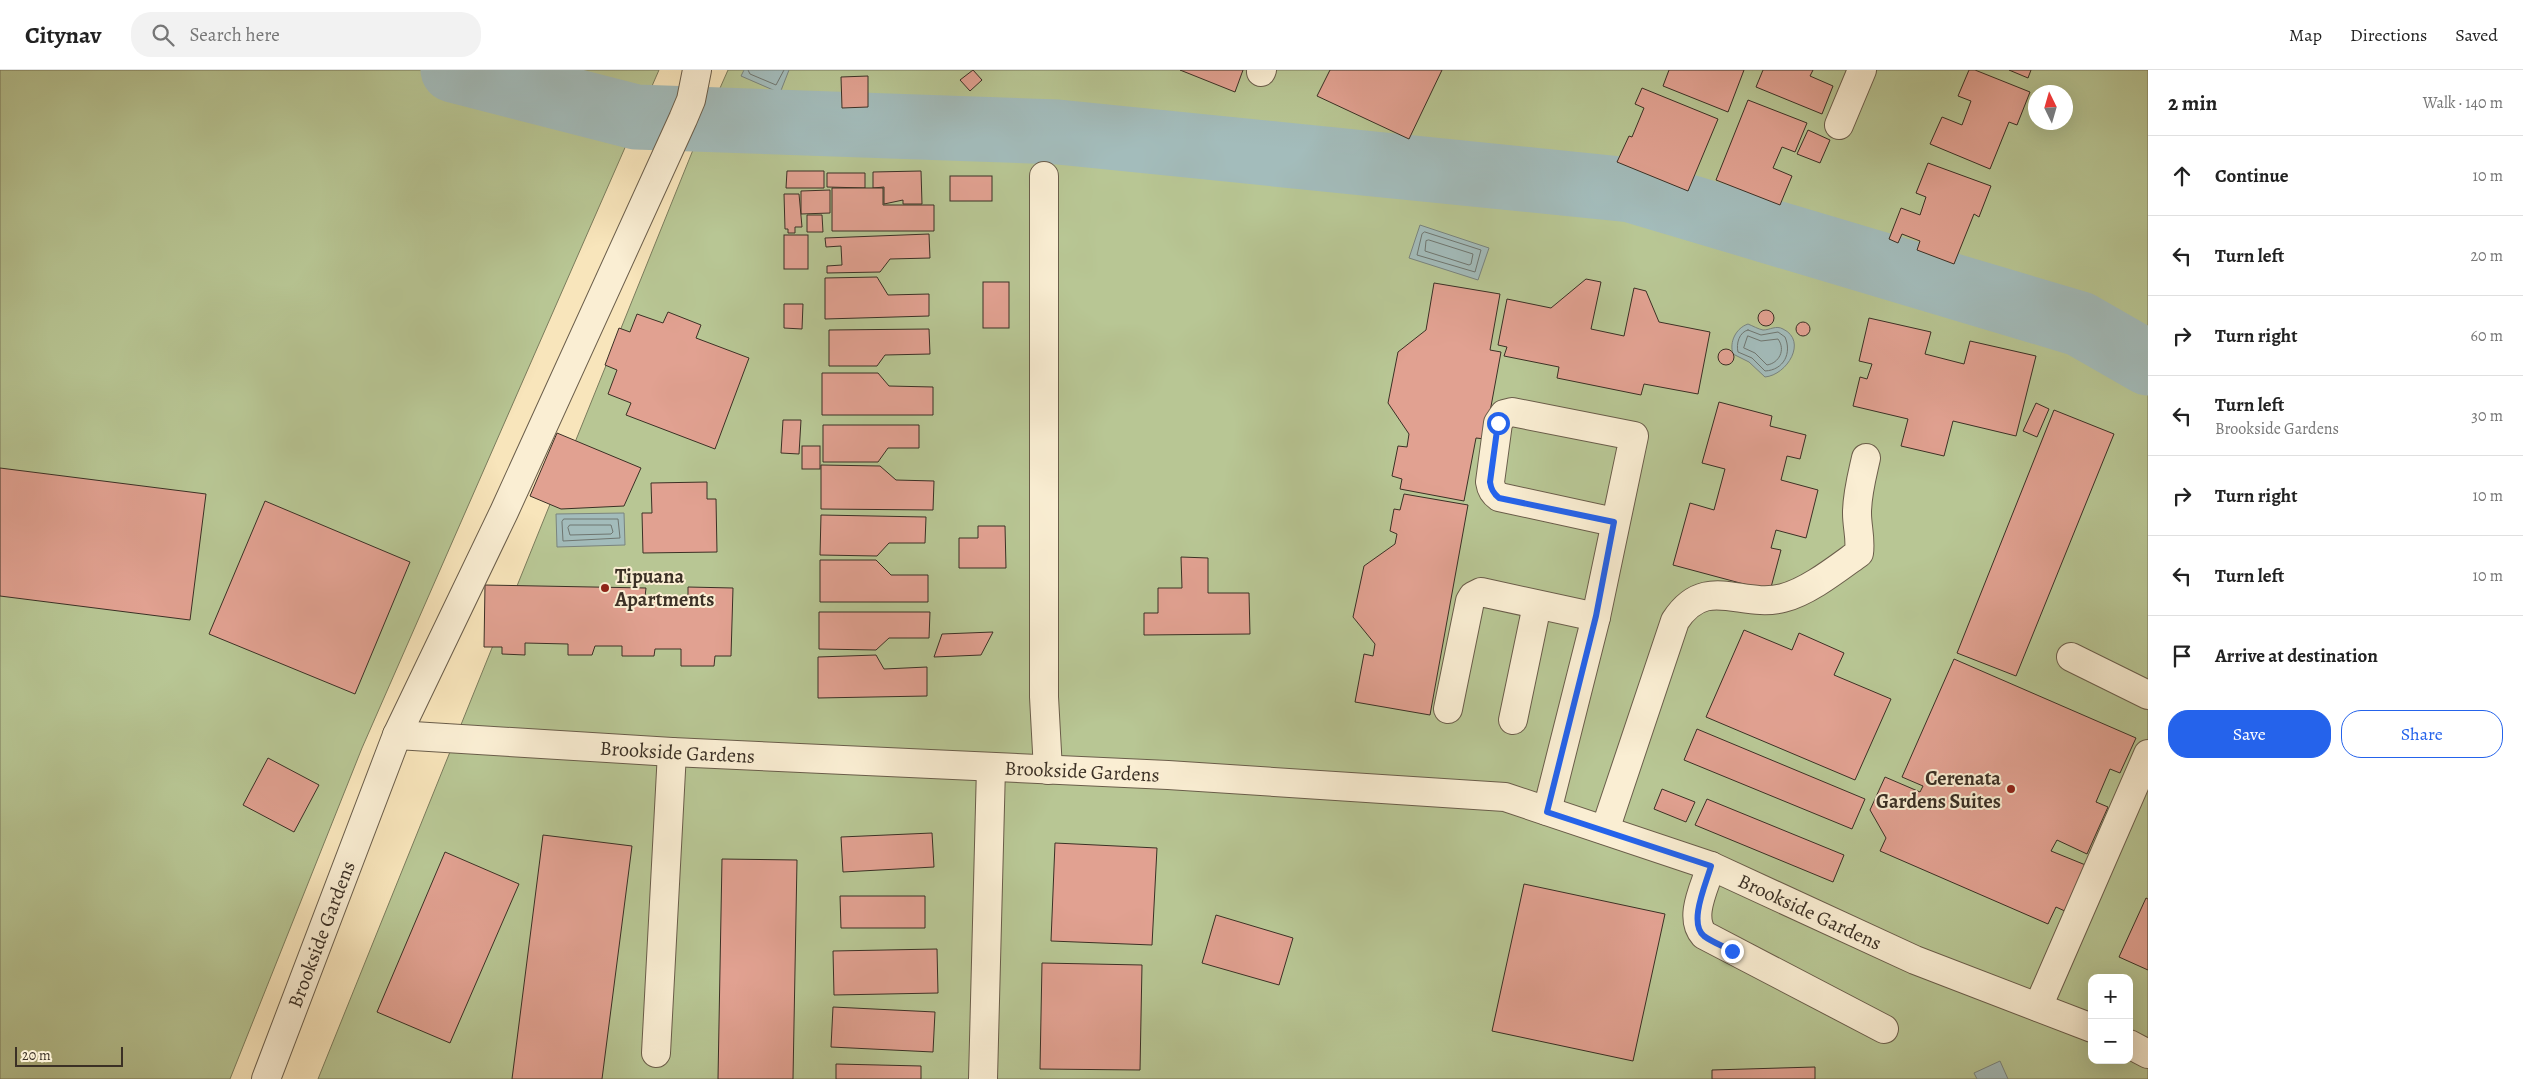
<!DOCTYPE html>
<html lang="en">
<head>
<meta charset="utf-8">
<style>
	:root { --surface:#fff; --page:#f2f2f2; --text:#222; --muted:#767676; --line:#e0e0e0; --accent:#2563eb }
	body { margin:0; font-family:Alegreya,serif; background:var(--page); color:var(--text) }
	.controls { position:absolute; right:15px; bottom:15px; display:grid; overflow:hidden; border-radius:10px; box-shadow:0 5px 20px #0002 }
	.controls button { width:45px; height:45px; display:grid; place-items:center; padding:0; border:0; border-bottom:1px solid var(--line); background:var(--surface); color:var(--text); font:25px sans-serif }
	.compass { position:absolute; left:2028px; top:15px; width:45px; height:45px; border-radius:50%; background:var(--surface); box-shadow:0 5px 20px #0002; rotate:355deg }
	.scale { position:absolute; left:15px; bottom:12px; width:108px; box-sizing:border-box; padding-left:5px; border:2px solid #3b3025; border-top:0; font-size:14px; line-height:18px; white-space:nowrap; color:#3b3025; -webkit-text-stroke:4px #faeed3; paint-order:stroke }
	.stop { position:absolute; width:15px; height:15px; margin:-11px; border:4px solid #2563eb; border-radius:50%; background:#fff }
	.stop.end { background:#2563eb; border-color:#fff; box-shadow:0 1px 5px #0008 }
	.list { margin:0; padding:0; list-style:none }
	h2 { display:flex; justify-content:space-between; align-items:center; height:65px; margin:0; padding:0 20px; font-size:21px }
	h2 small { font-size:16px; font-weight:400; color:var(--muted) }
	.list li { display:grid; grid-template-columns:32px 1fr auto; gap:15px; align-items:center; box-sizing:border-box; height:80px; padding:0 20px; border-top:1px solid var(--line) }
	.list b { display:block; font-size:19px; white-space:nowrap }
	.list p { margin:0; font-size:16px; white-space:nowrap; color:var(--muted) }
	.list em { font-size:16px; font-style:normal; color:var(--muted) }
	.actions { display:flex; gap:10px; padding:15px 20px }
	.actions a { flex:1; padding:11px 0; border:1px solid var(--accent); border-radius:20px; text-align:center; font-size:18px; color:var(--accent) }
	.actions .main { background:var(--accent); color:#fff }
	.icon { flex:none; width:28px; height:28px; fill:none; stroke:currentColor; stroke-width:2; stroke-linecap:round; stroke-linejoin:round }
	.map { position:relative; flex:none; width:2148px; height:1009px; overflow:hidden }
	header { display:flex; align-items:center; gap:30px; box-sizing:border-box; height:70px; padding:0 25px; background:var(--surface); border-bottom:1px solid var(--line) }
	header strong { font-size:24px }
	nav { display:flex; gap:28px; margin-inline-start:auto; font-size:18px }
	.search { width:350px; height:45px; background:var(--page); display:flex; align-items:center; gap:12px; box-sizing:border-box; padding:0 18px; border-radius:20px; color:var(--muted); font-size:19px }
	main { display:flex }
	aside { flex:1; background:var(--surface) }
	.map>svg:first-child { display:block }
	.green { fill:#b8c694; stroke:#7a7b5c; fill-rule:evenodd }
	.water { fill:#a3bcbb; stroke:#79847f }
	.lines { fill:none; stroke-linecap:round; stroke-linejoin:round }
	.shore { stroke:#6f7670; stroke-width:1 }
	.river { stroke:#a3bcbb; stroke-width:65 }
	.building { fill:#e1a191; stroke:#3b3025 }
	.minor-casing { stroke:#6a5d4a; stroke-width:30 }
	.minor { stroke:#faeed3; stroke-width:28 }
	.route { stroke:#2563eb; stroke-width:6 }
	.poi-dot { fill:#8f2418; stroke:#faeed3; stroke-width:2 }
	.labels { text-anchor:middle; stroke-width:4; stroke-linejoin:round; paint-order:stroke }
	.poi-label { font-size:20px; font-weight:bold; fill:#3b3025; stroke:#faeed3; text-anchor:start }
	.street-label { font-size:20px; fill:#3b3025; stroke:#faeed3 }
</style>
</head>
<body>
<header>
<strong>Citynav</strong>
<div class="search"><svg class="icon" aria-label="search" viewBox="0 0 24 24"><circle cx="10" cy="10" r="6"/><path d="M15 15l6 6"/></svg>Search here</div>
<nav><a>Map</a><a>Directions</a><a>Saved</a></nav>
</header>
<main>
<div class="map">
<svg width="2148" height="1009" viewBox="0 0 2148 1009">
	<rect width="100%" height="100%" fill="#f8e5bb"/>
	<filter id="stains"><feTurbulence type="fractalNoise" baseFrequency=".004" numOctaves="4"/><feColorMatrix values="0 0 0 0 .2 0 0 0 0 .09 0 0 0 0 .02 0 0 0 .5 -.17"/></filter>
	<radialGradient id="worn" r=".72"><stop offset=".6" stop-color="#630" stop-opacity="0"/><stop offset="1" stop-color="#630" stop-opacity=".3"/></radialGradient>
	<g class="green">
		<polygon points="0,0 659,0 362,678 230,1009 0,1009"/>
		<path d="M728 0H2148V1009H318L697 70ZM2036 22H2066V52H2036ZM2092 908H2129V990H2092Z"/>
	</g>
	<g class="water">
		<polygon points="744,0 789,0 780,23 741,6"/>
		<polygon points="1420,155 1489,178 1478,210 1409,188"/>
		<path d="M1748 254C1753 256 1758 259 1763 260 1770 260 1776 255 1783 259 1808 271 1787 305 1765 307L1749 292 1733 284C1729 272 1736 258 1748 254Z"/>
		<polygon points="624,443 625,475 557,477 556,444"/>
		<polygon points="2000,991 2008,1009 1977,1009 1974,1003"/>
	</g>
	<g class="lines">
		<g class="shore">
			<polyline points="748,0 750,4 776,15 784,0"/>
			<polygon points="1425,162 1481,180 1475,202 1417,185 1422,164"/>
			<polygon points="1429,170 1473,184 1471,194 1469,195 1425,181 1426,171"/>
			<path d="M1748 260 1761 265 1778 262 1785 267C1792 283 1784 300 1765 301L1752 288 1738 282C1736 274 1739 262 1748 260Z"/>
			<path d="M1748 266 1761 271 1778 269C1786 280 1779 293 1767 295L1755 283 1744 278Z"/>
			<polygon points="564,449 618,449 620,468 563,471 562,452"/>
			<polygon points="570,455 611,455 613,462 611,464 570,465 568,458"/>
		</g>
		<polyline class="river" points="453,0 636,47 1058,62 1631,120 2080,254 2148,293"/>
	</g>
	<g class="building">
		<polygon points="973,0 982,10 970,21 960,10"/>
		<polygon points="1180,0 1243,0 1235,22"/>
		<polygon points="1330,0 1442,0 1409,69 1317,26"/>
		<polygon points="1669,0 1744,0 1728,42 1663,16"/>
		<polygon points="1763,0 1813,0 1810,6 1833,16 1822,44 1756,17"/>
		<polygon points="1969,0 1975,0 2030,22 2017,55 2009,52 1990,99 1930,74 1942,47 1962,55 1971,31 1958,26"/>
		<polygon points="2009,0 2031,0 2028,8"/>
		<polygon points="868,6 868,37 842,38 841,7"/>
		<polygon points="1642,18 1718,49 1688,121 1617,92 1629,66 1632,67 1644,38 1635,34"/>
		<polygon points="1748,30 1807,53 1795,82 1782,77 1773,98 1792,106 1780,135 1716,110"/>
		<polygon points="1808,60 1830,70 1820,93 1797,84"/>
		<polygon points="1928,93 1991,116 1979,147 1974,144 1954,194 1917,180 1920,171 1902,164 1898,173 1889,169 1901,138 1920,145 1926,127 1916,123"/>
		<polygon points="787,101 824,101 824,118 786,118"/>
		<polygon points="921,101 922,134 903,134 903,130 884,134 884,117 873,118 873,102"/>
		<polygon points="827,103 865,103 865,118 827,117"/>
		<rect x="950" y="106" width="42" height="25"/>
		<polygon points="832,118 883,118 883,135 934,135 934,161 832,161"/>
		<polygon points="830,120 830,143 801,144 801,121"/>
		<polygon points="784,124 799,124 802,157 795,157 795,163 788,163 788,159 785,159"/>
		<polygon points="807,145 822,145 823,162 807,162"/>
		<polygon points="929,164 930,188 890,189 880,202 827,203 827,196 842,195 841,176 826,177 825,168"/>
		<rect x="784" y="165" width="24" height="34"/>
		<polygon points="877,207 888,225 929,224 929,246 825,249 825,208"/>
		<polygon points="1586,209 1601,212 1591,259 1624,266 1634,218 1646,221 1659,252 1710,262 1698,324 1644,314 1641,325 1557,308 1559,297 1504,286 1507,277 1498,275 1507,229 1551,238"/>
		<rect x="983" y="212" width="26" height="46"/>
		<polygon points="1434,213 1500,224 1490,280 1501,282 1485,369 1476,368 1464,431 1400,419 1402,409 1392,406 1398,376 1407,377 1409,364 1388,333 1398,282 1426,260"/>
		<polygon points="784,234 803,234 802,259 784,258"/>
		<circle cx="1766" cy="248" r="8"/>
		<polygon points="668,242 701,255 696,268 749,288 715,379 626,345 631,333 608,324 617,300 605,295 619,258 630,262 637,244 663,253"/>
		<polygon points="1869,248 1931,262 1925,284 1964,294 1970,271 2036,286 2016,366 1953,351 1944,386 1901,376 1908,349 1853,336 1860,307 1867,309 1872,294 1859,291"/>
		<circle cx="1803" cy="259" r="7"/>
		<polygon points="929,259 930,284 885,285 877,296 829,296 829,260"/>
		<circle cx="1726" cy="287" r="8"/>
		<polygon points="822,303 878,303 889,316 933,317 933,345 822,345"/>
		<polygon points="1719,332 1772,346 1770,356 1806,365 1800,389 1787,386 1781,410 1818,420 1806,468 1776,460 1771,478 1781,480 1770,521 1673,495 1690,433 1714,440 1725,399 1702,393"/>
		<polygon points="2036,333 2049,339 2037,367 2023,361"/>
		<polygon points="2054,340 2114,364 2016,606 1957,583"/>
		<polygon points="783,350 801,350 799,384 781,383"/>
		<polygon points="823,355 919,355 919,378 888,378 878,392 823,392"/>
		<polygon points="557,363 641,398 624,436 561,439 530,426"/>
		<rect x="802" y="376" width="18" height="23"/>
		<polygon points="821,395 880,396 896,410 934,411 933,440 821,439"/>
		<polygon points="0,398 206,424 190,550 0,526"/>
		<polygon points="707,412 707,429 716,429 717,482 643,483 642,443 652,443 651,413"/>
		<polygon points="1404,424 1468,435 1430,645 1355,632 1364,584 1373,586 1375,574 1353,547 1364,496 1395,474 1397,464 1390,461 1394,439 1400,440"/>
		<polygon points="265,431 410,492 355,624 209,564"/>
		<polygon points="821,445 926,447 925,473 889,473 877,486 820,485"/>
		<polygon points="978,456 1005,456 1006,498 959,498 959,468 978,468"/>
		<polygon points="1181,487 1208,488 1208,523 1249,523 1250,564 1144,565 1144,543 1158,543 1158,518 1182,518"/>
		<polygon points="820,490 876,490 891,505 928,505 928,532 820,532"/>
		<polygon points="485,515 646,518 645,527 688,528 688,517 733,518 731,586 715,586 714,596 681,596 681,579 655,579 654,586 622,586 622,576 595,576 592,585 568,585 568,574 525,573 525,585 502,584 502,577 484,577"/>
		<polygon points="819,542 930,542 929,568 889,568 876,580 819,579"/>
		<polygon points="1744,560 1792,580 1799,563 1844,583 1834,605 1891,629 1855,710 1706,647"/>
		<polygon points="993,562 981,585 934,587 942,564"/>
		<polygon points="876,585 884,599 927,597 927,626 818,628 818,587"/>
		<polygon points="1954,589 2136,668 2120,703 2110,699 2096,732 2108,737 2087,784 2057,770 2051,781 2088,796 2067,842 2056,837 2048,854 1880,781 1886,768 1870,740 1885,707 1920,722 1923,716 1902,707"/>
		<polygon points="1697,659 1865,729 1852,759 1684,690"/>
		<polygon points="268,688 319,715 294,762 243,735"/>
		<polygon points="1662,719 1695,732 1686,752 1654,739"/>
		<polygon points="1707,729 1844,785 1833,812 1695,755"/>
		<polygon points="932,763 934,797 843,802 841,767"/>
		<polygon points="543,765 632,776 602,1009 512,1009"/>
		<polygon points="1055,773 1157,778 1152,875 1051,871"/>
		<polygon points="445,782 519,814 450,973 377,942"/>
		<polygon points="722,789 797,790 793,1009 718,1009"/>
		<polygon points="1524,814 1665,844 1633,991 1492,961"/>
		<polygon points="840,826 925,826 925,858 841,858"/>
		<polygon points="2146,828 2148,829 2148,900 2119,887"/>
		<polygon points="1216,845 1293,868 1279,915 1202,893"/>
		<polygon points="937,879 938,923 834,925 833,881"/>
		<polygon points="1042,893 1142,895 1140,1000 1040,999"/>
		<polygon points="833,937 935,942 933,982 831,977"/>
		<polygon points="836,994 921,996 921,1009 836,1009"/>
		<polygon points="1815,997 1815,1009 1712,1009 1712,1000"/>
	</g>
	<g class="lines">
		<g class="minor-casing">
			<g id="minor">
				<polyline points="1261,2 1262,0"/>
				<polyline points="1839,55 1862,0"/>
				<polyline points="1044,106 1044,627 1048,700"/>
				<polyline points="2071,587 2148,625"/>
				<polyline points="1448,639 1470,531 1473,526 1481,522 1596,547"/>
				<polyline points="1513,650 1537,535"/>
				<path id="s1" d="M397 665 672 682 1168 705 1505 727 1711 796 1915 890 2092 958"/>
				<path d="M1547 741 1596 547 1634 366 1512 342 1504 344 1498 353 1490 412C1491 419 1493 423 1499 427L1614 452"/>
				<path d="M1605 760 1675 551C1706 503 1741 539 1783 528 1808 522 1838 498 1859 483 1861 469 1857 457 1857 443 1857 424 1862 406 1866 388"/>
				<path d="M1711 796C1705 817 1688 847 1704 865L1884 959"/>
				<polyline points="2038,937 2148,684"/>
				<polyline points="2129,974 2148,984"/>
				<polyline points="656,983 672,682"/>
				<path id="s2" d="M266 1009 397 665 504 442 683 49 691 30 697 0"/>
				<polyline points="983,1009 991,697"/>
			</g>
		</g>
		<use href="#minor" class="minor"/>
	</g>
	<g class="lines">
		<path class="route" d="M1498 353 1490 412C1491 419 1493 423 1499 428L1614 452 1596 546 1547 742 1711 796C1706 814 1688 853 1704 866 1712 872 1723 876 1732 881"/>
	</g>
	<g class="poi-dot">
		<circle cx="605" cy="518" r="5"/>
		<circle cx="2011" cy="719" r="5"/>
	</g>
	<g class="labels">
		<g class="poi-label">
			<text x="615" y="513">Tipuana<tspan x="615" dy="23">Apartments</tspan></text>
			<text x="2001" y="715" text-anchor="end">Cerenata<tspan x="2001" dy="23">Gardens Suites</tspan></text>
		</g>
		<g class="street-label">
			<text dy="7" stroke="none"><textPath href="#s1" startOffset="281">Brookside Gardens</textPath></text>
			<text dy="7" stroke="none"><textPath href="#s1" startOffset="686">Brookside Gardens</textPath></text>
			<text dy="7" stroke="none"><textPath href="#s1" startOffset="1436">Brookside Gardens</textPath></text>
			<text dy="7" stroke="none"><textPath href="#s2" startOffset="155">Brookside Gardens</textPath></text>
		</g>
	</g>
	<rect width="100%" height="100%" filter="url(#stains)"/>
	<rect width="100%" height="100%" fill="url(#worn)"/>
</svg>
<div class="controls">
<button>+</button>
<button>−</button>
</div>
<svg class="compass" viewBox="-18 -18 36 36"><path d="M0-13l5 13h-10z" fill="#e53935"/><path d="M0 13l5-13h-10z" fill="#767676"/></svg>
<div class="scale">20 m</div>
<div class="stop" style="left:1498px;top:353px"></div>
<div class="stop end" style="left:1732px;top:881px"></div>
</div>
<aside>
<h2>2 min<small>Walk · 140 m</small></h2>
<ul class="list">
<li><svg class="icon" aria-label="ahead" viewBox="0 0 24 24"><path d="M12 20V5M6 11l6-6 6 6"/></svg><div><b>Continue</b></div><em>10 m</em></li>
<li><svg class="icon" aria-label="left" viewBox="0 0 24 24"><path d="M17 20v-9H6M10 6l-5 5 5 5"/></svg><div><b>Turn left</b></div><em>20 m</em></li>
<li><svg class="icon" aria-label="right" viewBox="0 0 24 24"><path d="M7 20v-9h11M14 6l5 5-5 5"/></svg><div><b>Turn right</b></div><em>60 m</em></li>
<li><svg class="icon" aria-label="left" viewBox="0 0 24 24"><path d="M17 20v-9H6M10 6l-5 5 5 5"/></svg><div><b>Turn left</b><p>Brookside Gardens</p></div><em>30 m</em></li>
<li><svg class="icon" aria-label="right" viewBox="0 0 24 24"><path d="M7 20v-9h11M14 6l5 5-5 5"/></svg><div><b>Turn right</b></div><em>10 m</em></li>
<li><svg class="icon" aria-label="left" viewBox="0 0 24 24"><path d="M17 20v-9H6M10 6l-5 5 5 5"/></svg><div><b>Turn left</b></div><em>10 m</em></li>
<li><svg class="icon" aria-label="arrive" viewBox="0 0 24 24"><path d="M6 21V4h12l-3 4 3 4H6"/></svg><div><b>Arrive at destination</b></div></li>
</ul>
<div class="actions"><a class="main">Save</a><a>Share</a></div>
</aside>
</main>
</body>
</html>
